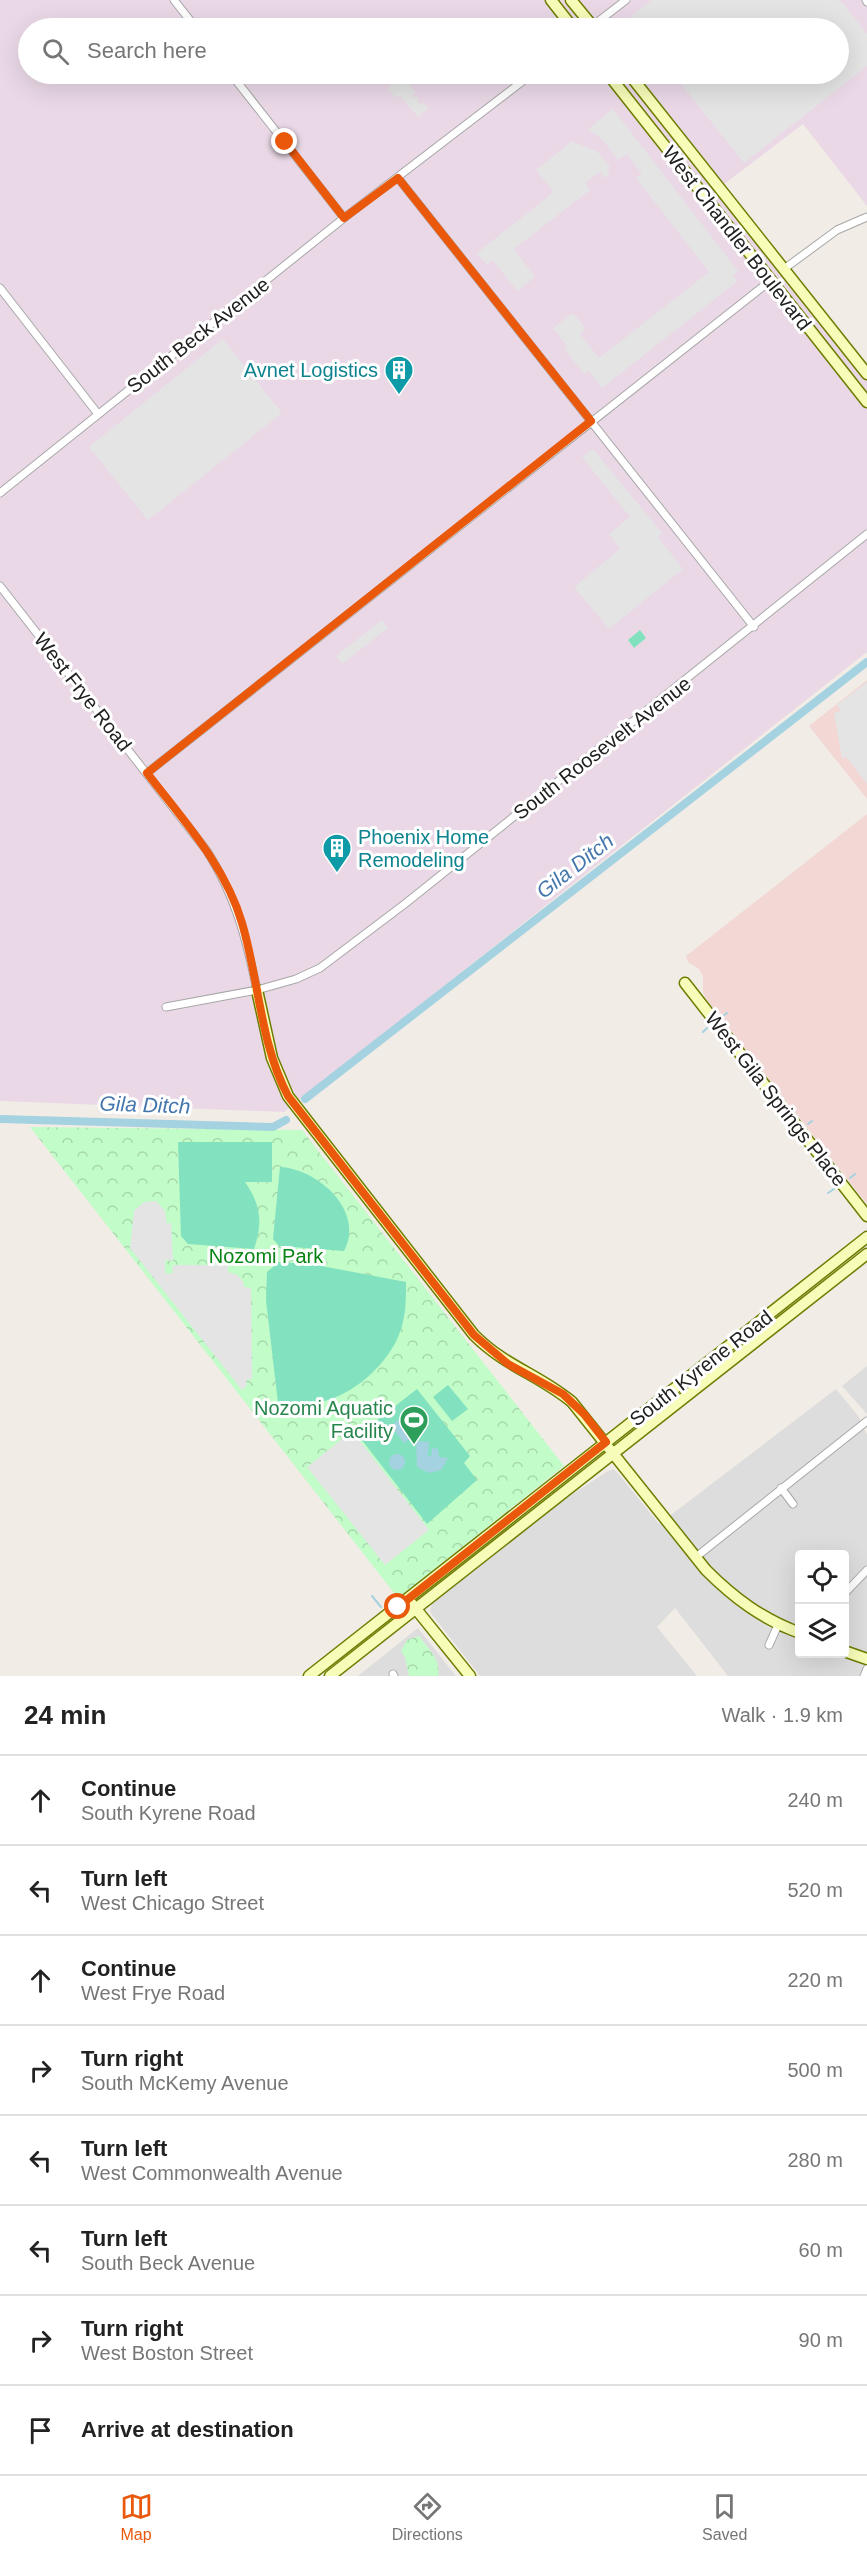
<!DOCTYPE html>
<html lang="en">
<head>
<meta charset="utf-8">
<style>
	:root { --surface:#fff; --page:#f6f6f6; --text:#222; --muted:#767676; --line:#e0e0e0; --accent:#ea580c }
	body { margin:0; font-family:Arial,sans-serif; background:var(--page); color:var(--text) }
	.controls { position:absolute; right:18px; bottom:18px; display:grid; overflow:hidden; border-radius:6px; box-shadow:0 6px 24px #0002 }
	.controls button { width:54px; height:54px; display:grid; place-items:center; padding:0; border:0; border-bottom:2px solid var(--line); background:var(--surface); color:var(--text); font:30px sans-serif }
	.stop { position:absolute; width:18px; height:18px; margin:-14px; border:4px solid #ea580c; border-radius:50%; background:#fff }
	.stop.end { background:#ea580c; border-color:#fff; box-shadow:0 2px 6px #0008 }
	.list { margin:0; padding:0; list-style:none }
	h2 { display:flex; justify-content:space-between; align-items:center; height:78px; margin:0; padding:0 24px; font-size:26px }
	h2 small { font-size:20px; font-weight:400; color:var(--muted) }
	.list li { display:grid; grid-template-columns:39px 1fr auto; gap:18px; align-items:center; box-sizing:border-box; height:90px; padding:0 24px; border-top:2px solid var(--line) }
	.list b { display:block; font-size:22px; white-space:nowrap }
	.list p { margin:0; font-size:20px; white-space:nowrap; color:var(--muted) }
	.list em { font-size:20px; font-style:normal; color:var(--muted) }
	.icon { flex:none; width:33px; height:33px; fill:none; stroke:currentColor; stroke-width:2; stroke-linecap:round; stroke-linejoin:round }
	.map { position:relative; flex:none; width:867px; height:1676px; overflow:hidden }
	.search { position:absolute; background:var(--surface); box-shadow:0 6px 24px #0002; left:18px; right:18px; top:18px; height:66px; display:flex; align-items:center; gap:15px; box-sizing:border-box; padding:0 21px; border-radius:33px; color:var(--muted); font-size:22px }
	.sheet { height:798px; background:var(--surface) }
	nav { display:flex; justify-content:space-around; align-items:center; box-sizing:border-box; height:84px; border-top:2px solid var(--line); background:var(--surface); font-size:16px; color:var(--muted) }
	nav a { display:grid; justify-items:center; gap:3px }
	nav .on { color:var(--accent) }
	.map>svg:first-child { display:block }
	.residential { fill:#dedddd; fill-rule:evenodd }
	.commercial { fill:#f2d7d5 }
	.industrial { fill:#ead8e6; fill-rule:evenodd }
	.park { fill:url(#park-crowns) }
	.pitch { fill:#82e2bf }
	.parking { fill:#e4e4e4 }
	.water { fill:#a5d2e0 }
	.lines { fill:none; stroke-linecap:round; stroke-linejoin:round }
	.stream { stroke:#a5d2e0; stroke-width:2 }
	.canal { stroke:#a5d2e0; stroke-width:8 }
	.street-casing { stroke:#a7a7a7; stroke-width:9 }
	.secondary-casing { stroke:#6e7d01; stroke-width:13 }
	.street { stroke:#fff; stroke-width:7 }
	.secondary { stroke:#f7fcb9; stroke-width:10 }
	.route { stroke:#ea580c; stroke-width:8 }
	.labels { text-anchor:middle; stroke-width:6; stroke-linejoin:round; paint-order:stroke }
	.street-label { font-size:20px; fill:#202020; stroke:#fff }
	.culture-label { font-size:20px; fill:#0d838f; stroke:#fff; text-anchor:end }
	.park-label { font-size:20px; fill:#088414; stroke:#fff }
	.leisure-label { font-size:20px; fill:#27864d; stroke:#fff; text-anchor:end }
	.water-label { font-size:21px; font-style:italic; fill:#4577ac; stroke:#fff }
</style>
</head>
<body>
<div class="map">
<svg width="867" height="1676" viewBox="0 0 867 1676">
	<defs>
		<pattern id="park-crowns" width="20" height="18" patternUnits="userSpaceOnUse" patternTransform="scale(1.5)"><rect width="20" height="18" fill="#c2fcc8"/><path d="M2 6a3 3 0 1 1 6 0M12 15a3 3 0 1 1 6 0" fill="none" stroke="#a6d8ac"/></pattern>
	</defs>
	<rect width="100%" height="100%" fill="#f1ede6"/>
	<g class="residential">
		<polygon points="867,1366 867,1414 842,1386"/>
		<path d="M836 1389 859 1417 867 1435V1676H728L675 1608 657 1627 697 1676H480L430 1612 432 1602 562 1501 608 1471 613 1469 617 1472 659 1524ZM800 1554H844V1654H800Z"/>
		<polygon points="418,1628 456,1676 358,1676"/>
	</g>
	<g class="commercial">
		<polygon points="867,680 867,799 809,726"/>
		<polygon points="867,814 867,1204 706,999 703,993 703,976 699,969 688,962 686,956"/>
	</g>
	<path class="industrial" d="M0 0H867V206L803 124 719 188 867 375V652L284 1112 0 1101ZM28 28H838V74H28Z"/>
	<g class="park">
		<polygon points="30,1127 302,1130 564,1466 398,1598"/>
		<path d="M419 1636C427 1647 442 1661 438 1676H409L405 1657 401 1651 407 1640Z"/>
	</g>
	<g class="pitch">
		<polygon points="640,630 646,638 634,648 628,640"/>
		<path d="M178 1142H272V1182H245C261 1205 263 1223 254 1249L188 1244 181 1236Z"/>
		<path d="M280 1167C318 1169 365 1211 344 1251L279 1246 273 1239Z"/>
		<path d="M279 1262 311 1264 406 1282C406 1299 406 1316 400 1332 390 1361 358 1391 328 1400 312 1405 294 1403 278 1403L266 1300 267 1272Z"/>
		<polygon points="448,1385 468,1409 452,1421 433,1397"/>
		<polygon points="417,1389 470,1456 464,1463 477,1480 427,1524 358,1435"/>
	</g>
	<g class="parking">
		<polygon points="652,0 840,0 867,34 867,66 744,163 673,74 838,74 838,28 637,28 629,18"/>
		<polygon points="396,74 401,74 416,93 412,96 414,98 417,95 419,105 423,102 429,108 418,117 400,96 396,98 388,88 392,85 388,79"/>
		<polygon points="613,109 738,271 733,275 738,281 602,388 589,371 584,374 564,349 567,346 553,328 573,313 586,329 580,334 599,358 709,272 636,178 642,174 627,154 618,160 602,139 588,129"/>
		<polygon points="572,141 598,152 610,167 607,169 610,174 605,178 600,172 585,183 590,190 514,249 535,277 517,291 493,260 487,265 477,253 554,192 536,170"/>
		<polygon points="223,339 282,413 148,520 89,447"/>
		<polygon points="593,449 662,533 658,537 683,569 609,629 574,587 620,549 609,534 630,517 582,457"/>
		<polygon points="382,620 388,628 342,664 336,656"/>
		<polygon points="867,682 867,784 847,758 842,758 834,713 841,711 837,705"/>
		<polygon points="156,1201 165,1211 167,1225 171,1222 173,1261 165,1260 165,1273 172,1274 173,1265 228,1265 228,1272 237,1275 243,1281 244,1287 251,1288 252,1379 246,1380 247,1385 242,1390 130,1248 134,1211 144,1202"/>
		<polygon points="352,1431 429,1530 385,1565 307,1467"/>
	</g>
	<g class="water">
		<polygon points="411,1410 425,1427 404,1443 391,1426"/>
		<polygon points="416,1441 429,1442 428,1456 431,1456 432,1448 438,1449 439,1457 448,1458 441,1470 429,1473 417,1467"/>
		<circle cx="397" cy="1462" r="8"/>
	</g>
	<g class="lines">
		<g class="stream">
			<polyline points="723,1016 727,1013"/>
			<polyline points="703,1032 707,1028"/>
			<polyline points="808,1124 812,1121"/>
			<polyline points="850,1178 855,1174"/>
			<polyline points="828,1193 834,1189"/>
			<polyline points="372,1596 381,1607"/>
		</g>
		<g class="canal">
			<polyline points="305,1099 867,662"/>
			<polyline points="0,1119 273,1127 286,1120"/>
		</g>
		<g class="street-casing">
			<g id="street">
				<polyline points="174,0 196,28"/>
				<polyline points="866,0 867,2"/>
				<polyline points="591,27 626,0"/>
				<polyline points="231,74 344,218"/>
				<polyline points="398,178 754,627"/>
				<polyline points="784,269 837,230 867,217"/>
				<polyline points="0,288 98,414"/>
				<polyline points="0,493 344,218 532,74"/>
				<path d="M0 586 207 851C236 897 246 938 257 990"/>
				<polyline points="147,773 770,281"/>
				<polyline points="166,1007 257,990 296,979 320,968 406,903 867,534"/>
				<polyline points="781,1488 793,1504"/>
				<polyline points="696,1557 867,1421"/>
				<polyline points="844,1594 867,1570"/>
				<polyline points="769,1645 778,1625"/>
				<polyline points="393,1674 394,1676"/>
				<polyline points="864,1676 867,1669"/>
			</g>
		</g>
		<g class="secondary-casing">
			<g id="secondary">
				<polyline points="551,0 573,28"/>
				<polyline points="571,0 594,28"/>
				<polyline points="608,74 867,402"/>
				<polyline points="629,74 867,374"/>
				<polyline points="685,983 867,1216"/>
				<path d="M257 990 272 1058 288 1096 474 1335C506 1367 538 1374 572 1402L706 1570C734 1598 762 1619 800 1633"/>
				<polyline points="412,1604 470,1676"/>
				<polyline points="844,1651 867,1659"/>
				<polyline points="309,1676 867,1237"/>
				<polyline points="330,1676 867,1254"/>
			</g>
		</g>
		<use href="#street" class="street"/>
		<use href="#secondary" class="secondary"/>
	</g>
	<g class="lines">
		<path class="route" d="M285 142 344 218 398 178 591 421 147 773C183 820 225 865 242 923 259 980 260 1043 288 1096L474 1335 508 1364 563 1394 584 1414 606 1442 398 1607"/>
	</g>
	<defs>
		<g id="building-pin" transform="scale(1.5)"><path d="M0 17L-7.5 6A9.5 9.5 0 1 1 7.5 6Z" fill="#0f9aa8" stroke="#fff"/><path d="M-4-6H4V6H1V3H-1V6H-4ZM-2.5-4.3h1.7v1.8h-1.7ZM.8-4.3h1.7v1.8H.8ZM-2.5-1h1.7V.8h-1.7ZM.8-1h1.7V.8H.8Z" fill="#fff"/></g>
		<g id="stadium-pin" transform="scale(1.5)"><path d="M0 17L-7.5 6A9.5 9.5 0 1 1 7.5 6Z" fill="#2e9e5b" stroke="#fff"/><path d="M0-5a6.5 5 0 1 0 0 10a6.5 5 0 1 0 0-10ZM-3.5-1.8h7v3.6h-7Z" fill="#fff"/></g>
	</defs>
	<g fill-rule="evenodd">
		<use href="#building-pin" x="399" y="370"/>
		<use href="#building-pin" x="337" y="848"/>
		<use href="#stadium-pin" x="414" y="1420"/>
	</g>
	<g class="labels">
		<g class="street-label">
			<text transform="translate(737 238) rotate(52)" y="7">West Chandler Boulevard</text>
			<text transform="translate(198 335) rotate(-38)" y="7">South Beck Avenue</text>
			<text transform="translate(83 692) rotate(52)" y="7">West Frye Road</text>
			<text transform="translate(602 748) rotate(-38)" y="7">South Roosevelt Avenue</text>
			<text transform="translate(776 1099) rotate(52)" y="7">West Gila Springs Place</text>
			<text transform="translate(701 1368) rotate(-38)" y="7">South Kyrene Road</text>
		</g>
		<g class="culture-label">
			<text x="378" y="377">Avnet Logistics</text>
			<text x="358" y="844" text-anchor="start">Phoenix Home<tspan x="358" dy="23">Remodeling</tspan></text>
		</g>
		<g class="park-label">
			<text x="266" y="1263">Nozomi Park</text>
		</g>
		<g class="leisure-label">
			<text x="393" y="1415">Nozomi Aquatic<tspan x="393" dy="23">Facility</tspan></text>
		</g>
		<g class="water-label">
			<text transform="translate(575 866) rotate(-38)" y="7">Gila Ditch</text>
			<text transform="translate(145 1105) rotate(2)" y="7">Gila Ditch</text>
		</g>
	</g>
</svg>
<div class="controls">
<button><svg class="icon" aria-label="locate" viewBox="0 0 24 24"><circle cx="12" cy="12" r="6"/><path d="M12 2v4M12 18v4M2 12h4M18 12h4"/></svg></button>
<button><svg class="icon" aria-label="layers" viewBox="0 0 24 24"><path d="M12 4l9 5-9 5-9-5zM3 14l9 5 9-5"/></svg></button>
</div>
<div class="stop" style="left:398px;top:1607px"></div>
<div class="stop end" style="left:285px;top:142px"></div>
<div class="search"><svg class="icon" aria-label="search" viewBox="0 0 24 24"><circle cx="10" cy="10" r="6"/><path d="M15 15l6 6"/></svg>Search here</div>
</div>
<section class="sheet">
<h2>24 min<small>Walk · 1.9 km</small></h2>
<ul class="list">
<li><svg class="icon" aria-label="ahead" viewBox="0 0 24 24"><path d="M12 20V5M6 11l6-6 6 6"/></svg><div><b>Continue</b><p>South Kyrene Road</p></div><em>240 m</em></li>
<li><svg class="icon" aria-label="left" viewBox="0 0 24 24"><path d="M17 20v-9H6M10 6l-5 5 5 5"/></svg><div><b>Turn left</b><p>West Chicago Street</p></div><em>520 m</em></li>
<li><svg class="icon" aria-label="ahead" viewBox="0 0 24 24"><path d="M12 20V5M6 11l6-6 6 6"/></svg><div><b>Continue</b><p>West Frye Road</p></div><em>220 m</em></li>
<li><svg class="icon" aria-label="right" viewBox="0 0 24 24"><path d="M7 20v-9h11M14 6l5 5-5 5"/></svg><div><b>Turn right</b><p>South McKemy Avenue</p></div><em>500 m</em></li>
<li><svg class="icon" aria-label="left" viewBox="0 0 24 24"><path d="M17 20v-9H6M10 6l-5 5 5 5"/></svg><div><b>Turn left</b><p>West Commonwealth Avenue</p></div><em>280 m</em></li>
<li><svg class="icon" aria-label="left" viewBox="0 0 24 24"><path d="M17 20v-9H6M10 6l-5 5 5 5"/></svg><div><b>Turn left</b><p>South Beck Avenue</p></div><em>60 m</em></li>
<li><svg class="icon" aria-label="right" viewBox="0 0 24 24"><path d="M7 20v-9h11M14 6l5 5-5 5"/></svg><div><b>Turn right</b><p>West Boston Street</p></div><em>90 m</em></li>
<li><svg class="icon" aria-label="arrive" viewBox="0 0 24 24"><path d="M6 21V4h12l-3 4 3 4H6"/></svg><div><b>Arrive at destination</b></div></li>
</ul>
</section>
<nav>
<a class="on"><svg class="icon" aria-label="map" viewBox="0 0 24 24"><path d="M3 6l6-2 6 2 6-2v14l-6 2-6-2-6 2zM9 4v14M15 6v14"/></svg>Map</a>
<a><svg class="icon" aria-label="directions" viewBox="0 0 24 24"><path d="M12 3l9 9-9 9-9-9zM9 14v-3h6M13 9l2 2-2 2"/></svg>Directions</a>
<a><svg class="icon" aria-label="saved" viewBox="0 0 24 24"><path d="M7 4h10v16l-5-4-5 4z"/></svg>Saved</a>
</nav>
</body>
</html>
